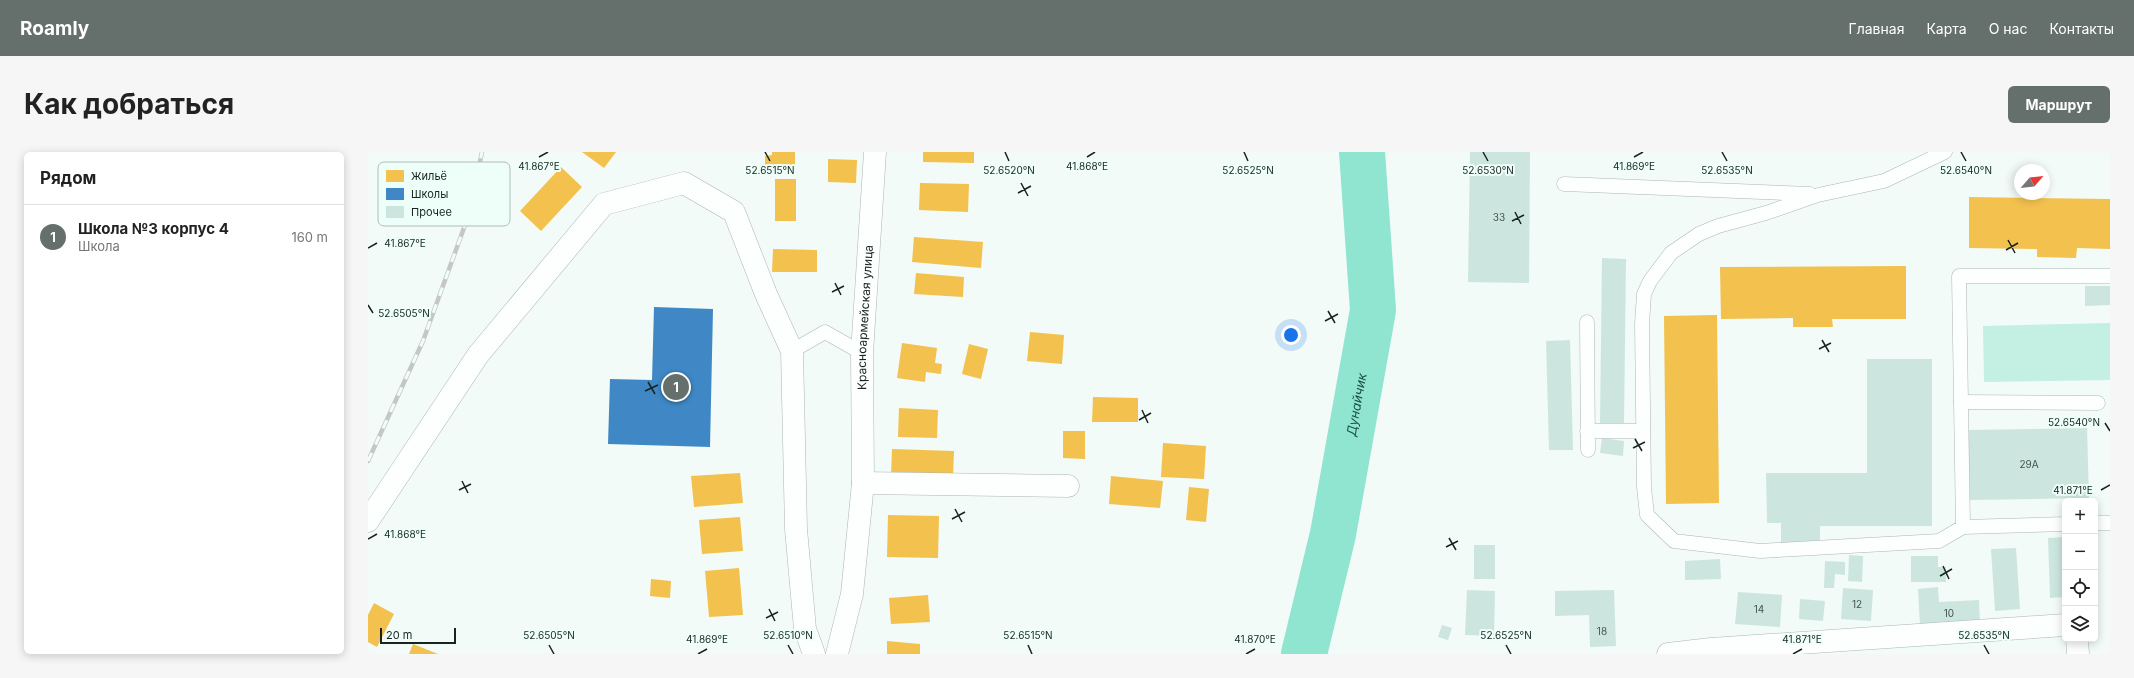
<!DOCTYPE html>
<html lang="ru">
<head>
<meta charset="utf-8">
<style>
	:root { --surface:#fff; --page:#f6f6f6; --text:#222; --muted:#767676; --line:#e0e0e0; --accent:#656f6c }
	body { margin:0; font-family:Inter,sans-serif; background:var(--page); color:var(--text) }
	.controls { position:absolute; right:12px; bottom:12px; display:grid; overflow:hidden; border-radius:6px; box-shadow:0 2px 10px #0003 }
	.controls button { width:36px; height:36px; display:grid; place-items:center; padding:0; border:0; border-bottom:1px solid var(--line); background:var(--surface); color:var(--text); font:20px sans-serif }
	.compass { position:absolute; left:1646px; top:12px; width:36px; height:36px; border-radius:50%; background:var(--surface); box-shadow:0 2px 10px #0003; rotate:62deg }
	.scale { position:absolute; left:12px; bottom:10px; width:76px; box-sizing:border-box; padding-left:4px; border:2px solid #192420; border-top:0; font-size:11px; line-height:14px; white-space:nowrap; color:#192420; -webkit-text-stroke:3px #eefff9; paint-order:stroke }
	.you { position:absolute; left:923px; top:183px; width:14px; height:14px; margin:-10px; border:3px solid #fff; border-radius:50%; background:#1a73e8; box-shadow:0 0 0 6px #1a73e833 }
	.badge { display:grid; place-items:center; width:26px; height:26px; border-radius:50%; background:var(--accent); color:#fff; font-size:13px; font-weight:700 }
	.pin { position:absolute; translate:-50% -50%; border:2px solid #fff; box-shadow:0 1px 4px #0006 }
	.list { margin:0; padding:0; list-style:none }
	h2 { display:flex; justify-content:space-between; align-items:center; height:52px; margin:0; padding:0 16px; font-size:17px }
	h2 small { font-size:13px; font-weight:400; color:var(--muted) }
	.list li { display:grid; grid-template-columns:26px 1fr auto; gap:12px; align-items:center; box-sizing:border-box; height:64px; padding:0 16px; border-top:1px solid var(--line) }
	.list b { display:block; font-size:15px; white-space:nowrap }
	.list p { margin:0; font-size:13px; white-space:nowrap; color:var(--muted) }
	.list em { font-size:13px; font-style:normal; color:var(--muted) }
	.icon { flex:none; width:22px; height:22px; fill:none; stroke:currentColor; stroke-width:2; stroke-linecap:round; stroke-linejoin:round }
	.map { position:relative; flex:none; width:1742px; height:502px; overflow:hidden; border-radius:6px }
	header { display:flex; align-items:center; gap:24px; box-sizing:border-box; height:56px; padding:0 20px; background:var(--accent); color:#fff }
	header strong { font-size:19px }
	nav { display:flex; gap:22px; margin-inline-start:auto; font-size:14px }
	.intro { display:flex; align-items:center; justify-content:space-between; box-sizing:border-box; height:96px; padding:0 24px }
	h1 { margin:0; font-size:28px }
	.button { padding:10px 18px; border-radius:6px; background:var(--accent); color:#fff; font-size:14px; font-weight:700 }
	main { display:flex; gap:24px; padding:0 24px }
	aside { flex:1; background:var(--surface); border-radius:6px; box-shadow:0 2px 10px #0003 }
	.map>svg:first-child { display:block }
	.green { fill:#c4efe3 }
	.homes { fill:#f2c14e }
	.schools { fill:#3f88c5 }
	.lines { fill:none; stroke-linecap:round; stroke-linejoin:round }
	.river { stroke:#8fe5d0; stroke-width:46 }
	.building { fill:#cce6df }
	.lane-casing { stroke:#adb6b3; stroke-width:15 }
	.street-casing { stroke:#adb6b3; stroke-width:23 }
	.lane { stroke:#fdfefe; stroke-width:14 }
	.street { stroke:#fdfefe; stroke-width:22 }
	.rail-casing { stroke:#c5c7c7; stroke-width:4.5 }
	.rail { stroke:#eefff9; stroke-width:3; stroke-dasharray:9; stroke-linecap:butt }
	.ticks { fill:none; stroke:#192420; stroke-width:1.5 }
	.labels { text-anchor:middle; stroke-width:4; stroke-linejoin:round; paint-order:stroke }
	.number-label { font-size:10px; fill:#465450 }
	.street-label { font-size:12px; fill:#192420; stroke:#eefff9 }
	.water-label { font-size:13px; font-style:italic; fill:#205447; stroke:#eefff9 }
	.key { fill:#eefff9; stroke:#aebdb8; stroke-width:1 }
	.key-label { font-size:11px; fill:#192420 }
	.ticks-label { font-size:10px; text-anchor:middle; fill:#192420; stroke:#eefff9; stroke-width:4; stroke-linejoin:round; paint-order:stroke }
</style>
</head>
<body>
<header>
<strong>Roamly</strong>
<nav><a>Главная</a><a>Карта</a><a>О нас</a><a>Контакты</a></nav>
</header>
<div class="intro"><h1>Как добраться</h1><a class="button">Маршрут</a></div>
<main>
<aside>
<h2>Рядом<small></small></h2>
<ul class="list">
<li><span class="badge">1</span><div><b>Школа №3 корпус 4</b><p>Школа</p></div><em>160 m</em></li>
</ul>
</aside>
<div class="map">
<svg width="1742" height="502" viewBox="0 0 1742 502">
	<rect width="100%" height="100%" fill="#f2fbf8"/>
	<polygon class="green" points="1742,171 1742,228 1616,230 1615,174"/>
	<g class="homes">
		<polygon points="214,0 248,0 236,16"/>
		<polygon points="404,0 427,0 427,19 397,19 397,4 404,3"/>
		<polygon points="555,0 606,0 606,11 555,10"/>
		<polygon points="460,7 489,8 488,31 460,30"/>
		<polygon points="193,15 214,35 173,79 152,59"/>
		<rect x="407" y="27" width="21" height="42"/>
		<polygon points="552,31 601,32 600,60 551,58"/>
		<polygon points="1601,45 1742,47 1742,97 1709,96 1708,106 1669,105 1669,97 1601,96"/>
		<polygon points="546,85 615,90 613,116 544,110"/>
		<polygon points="405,97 449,98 449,120 404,120"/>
		<polygon points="1538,114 1538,167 1464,167 1465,175 1425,175 1425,166 1353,167 1352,115"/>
		<polygon points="548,121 596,125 595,145 546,142"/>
		<polygon points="1349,163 1351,351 1298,352 1296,164"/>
		<polygon points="662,180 696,183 694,212 659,209"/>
		<polygon points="534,191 569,196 567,211 574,212 573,222 558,220 557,230 529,226"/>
		<polygon points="601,192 620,197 613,227 594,222"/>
		<polygon points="725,245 770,246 770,270 724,270"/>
		<polygon points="531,256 570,258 569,286 530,285"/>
		<polygon points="695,279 717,279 717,307 695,306"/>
		<polygon points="795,291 838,294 836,327 793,325"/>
		<polygon points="524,297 586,299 585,325 523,323"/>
		<polygon points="372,321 375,351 326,355 323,324"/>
		<polygon points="743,324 795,329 792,356 741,352"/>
		<polygon points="821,335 841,337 838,370 818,368"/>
		<polygon points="520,363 571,364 570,406 519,405"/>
		<polygon points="372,365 375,399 334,402 331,368"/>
		<polygon points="371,416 375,463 341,465 337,419"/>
		<polygon points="283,427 303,429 302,446 282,444"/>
		<polygon points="560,443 562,470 523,472 521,446"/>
		<polygon points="6,451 26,462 9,495 0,490 0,463"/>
		<polygon points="519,489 552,492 552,502 519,502"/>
		<polygon points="45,492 70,502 41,502"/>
	</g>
	<polygon class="schools" points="286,155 345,157 342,295 240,292 242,227 284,228"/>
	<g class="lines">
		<path class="river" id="s1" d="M936 502 965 382 1005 158 994 0"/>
	</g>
	<g class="building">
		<polygon points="1102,0 1162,0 1161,131 1100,130"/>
		<polygon points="1234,106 1258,107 1256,271 1232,271"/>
		<polygon points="1717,134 1742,134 1742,153 1717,154"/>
		<polygon points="1202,188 1205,298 1181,298 1178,189"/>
		<polygon points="1499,207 1564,207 1564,374 1452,374 1452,393 1413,393 1413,371 1399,371 1398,321 1499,321"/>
		<polygon points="1719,276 1721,346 1602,348 1600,278"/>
		<polygon points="1234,286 1256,289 1255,304 1232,301"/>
		<polygon points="1697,385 1697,445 1682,446 1680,386"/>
		<rect x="1106" y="393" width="21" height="34"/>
		<polygon points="1648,396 1652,457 1627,459 1623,397"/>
		<polygon points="1481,403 1495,404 1494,430 1480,429"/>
		<polygon points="1543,404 1570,404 1570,415 1578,415 1578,430 1543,430"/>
		<polygon points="1352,407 1353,427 1317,428 1317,409"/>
		<polygon points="1457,409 1477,410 1477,423 1467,422 1466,436 1456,436"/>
		<polygon points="1570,435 1571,450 1611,448 1612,471 1552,474 1550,437"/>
		<polygon points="1475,436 1505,438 1503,469 1473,467"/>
		<polygon points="1099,438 1127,439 1126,484 1097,483"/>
		<polygon points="1246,438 1248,494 1222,495 1221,463 1187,464 1187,439"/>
		<polygon points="1370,440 1414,443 1412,475 1367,472"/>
		<polygon points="1432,447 1457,449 1455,469 1431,467"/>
		<polygon points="1074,473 1084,476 1080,488 1070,485"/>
	</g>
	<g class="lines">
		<g class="lane-casing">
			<g id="lane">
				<polyline points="1577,0 1516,29 1450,43 1398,61 1350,74 1331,82 1303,101 1282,129 1276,142 1274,172 1276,335 1279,363 1306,389 1392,399 1571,389 1595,375 1591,124 1742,124"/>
				<polyline points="1196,32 1442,42"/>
				<polyline points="1219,170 1220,298"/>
				<polyline points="424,199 457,180 494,201"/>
				<polyline points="1593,250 1730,251"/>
				<polyline points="1219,279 1275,279"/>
				<polyline points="1727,371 1742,371"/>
				<polyline points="1595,375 1697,372"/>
			</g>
		</g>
		<g class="street-casing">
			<g id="street">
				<polyline points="495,331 700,334"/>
				<polyline points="0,369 110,203 236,52 316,31 366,60 398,142 424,199 428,377 437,477 446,502"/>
				<polyline points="1709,487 1710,502"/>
				<path id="s2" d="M469 502 484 442 495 331 494 201 507 0"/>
				<polyline points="1300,502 1343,497 1697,473"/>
			</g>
		</g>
		<use href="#lane" class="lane"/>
		<use href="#street" class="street"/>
		<g class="rail-casing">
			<polyline id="rail" points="0,309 55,189 101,62 114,0"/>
		</g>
		<use href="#rail" class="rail"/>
	</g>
	<path class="ticks" d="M397 0 402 9M637 0 641 9M876 0 880 9M1115 0 1120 9M1354 0 1359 9M1593 0 1598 9M171 5 180 0M719 5 727 0M1266 5 1275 0M653 31 660 44M650 41 663 34M1147 60 1153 72M1144 69 1156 63M1640 88 1647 101M0 96 9 91M1638 98 1650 91M467 131 473 143M464 140 476 134M0 153 5 161M960 159 967 171M957 169 970 162M1454 188 1461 200M1451 197 1463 191M280 230 287 242M277 239 290 233M774 258 780 271M771 268 783 261M1737 271 1742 279M1267 287 1274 299M1265 296 1277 290M94 329 100 341M91 338 103 332M1733 338 1742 333M587 357 594 370M584 367 597 360M1081 386 1088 398M0 387 9 382M1078 395 1090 389M1575 414 1581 427M1572 424 1584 417M401 457 407 469M398 466 410 460M181 493 186 502M420 493 425 502M660 493 664 502M1138 493 1143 502M1616 493 1621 502M330 502 339 497M878 502 887 497M1425 502 1434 497"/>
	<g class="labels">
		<g class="number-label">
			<text x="1131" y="69">33</text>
			<text x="1661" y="316">29А</text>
			<text x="1489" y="456">12</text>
			<text x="1391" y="461">14</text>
			<text x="1581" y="465">10</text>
			<text x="1234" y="483">18</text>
		</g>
		<g class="street-label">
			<text dy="4" stroke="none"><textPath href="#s2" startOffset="339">Красноармейская улица</textPath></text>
		</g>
		<g class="water-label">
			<text dy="5" stroke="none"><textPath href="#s1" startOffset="255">Дунайчик</textPath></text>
		</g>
	</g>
	<rect x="10" y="10" width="132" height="64" rx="6" class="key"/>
	<rect x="18" y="18" width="18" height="12" fill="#f2c14e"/>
	<rect x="18" y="36" width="18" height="12" fill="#3f88c5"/>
	<rect x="18" y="54" width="18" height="12" fill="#cce6df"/>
	<g class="key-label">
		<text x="43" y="28">Жильё</text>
		<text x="43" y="46">Школы</text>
		<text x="43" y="64">Прочее</text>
	</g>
	<g class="ticks-label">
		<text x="171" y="18">41.867°E</text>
		<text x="719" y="18">41.868°E</text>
		<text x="1266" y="18">41.869°E</text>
		<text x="402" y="22">52.6515°N</text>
		<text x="641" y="22">52.6520°N</text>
		<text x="880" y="22">52.6525°N</text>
		<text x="1120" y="22">52.6530°N</text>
		<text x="1359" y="22">52.6535°N</text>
		<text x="1598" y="22">52.6540°N</text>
		<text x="37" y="95">41.867°E</text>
		<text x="36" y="165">52.6505°N</text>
		<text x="1706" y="274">52.6540°N</text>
		<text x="1705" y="342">41.871°E</text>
		<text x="37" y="386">41.868°E</text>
		<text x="181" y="487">52.6505°N</text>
		<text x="420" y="487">52.6510°N</text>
		<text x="660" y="487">52.6515°N</text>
		<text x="1138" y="487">52.6525°N</text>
		<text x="1616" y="487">52.6535°N</text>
		<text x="339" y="491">41.869°E</text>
		<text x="887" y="491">41.870°E</text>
		<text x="1434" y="491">41.871°E</text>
	</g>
</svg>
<div class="controls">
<button>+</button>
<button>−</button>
<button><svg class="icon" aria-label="locate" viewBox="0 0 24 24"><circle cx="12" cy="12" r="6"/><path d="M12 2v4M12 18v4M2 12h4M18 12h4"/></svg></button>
<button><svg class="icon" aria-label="layers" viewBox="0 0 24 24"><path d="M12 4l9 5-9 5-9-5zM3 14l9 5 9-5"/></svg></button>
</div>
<svg class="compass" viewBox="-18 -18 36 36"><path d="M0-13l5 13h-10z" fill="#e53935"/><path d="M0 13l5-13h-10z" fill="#767676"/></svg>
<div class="scale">20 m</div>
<div class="you"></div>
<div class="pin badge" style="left:308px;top:235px">1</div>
</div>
</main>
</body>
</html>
